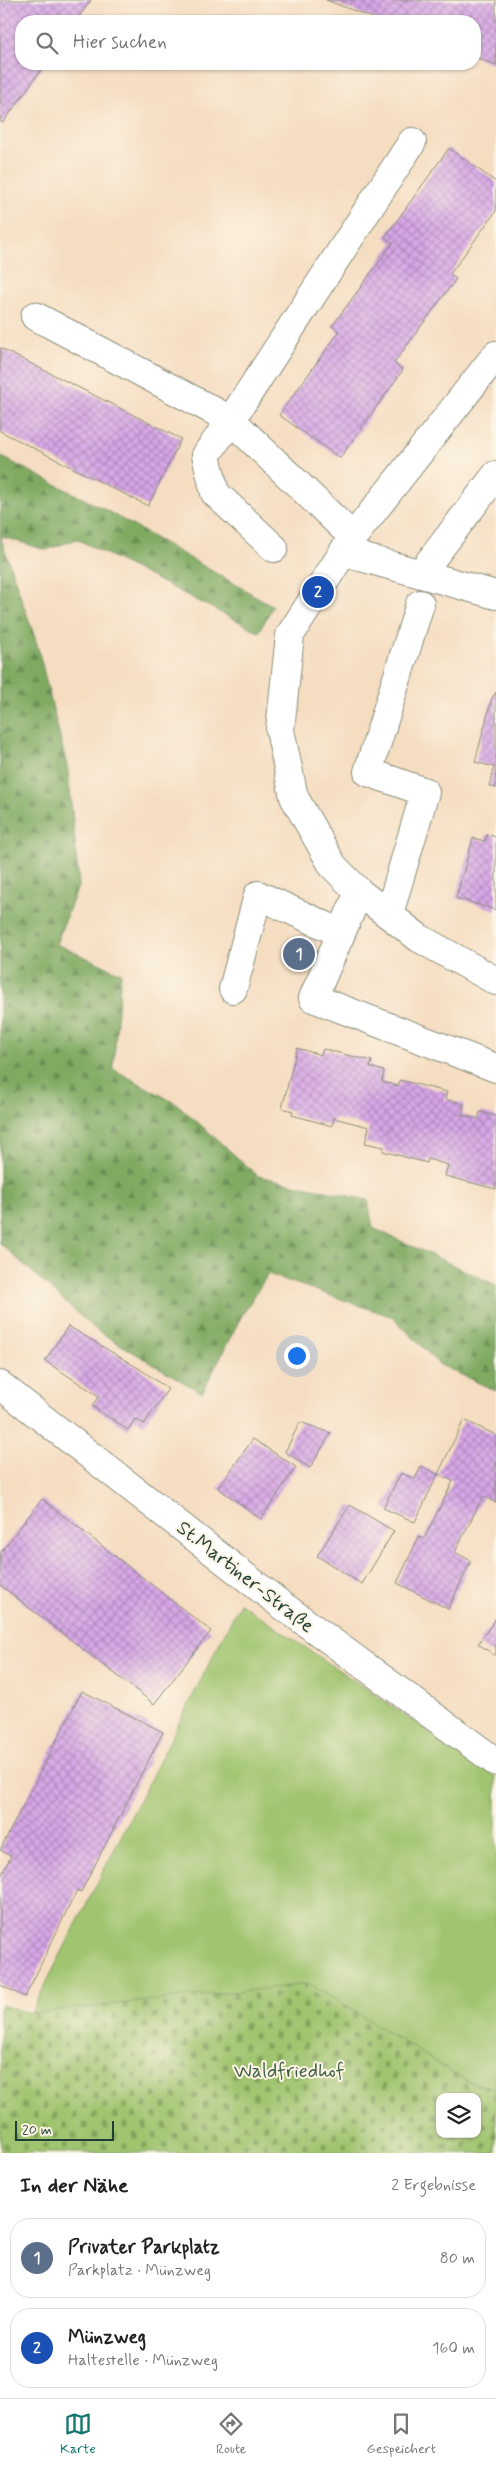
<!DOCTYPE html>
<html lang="de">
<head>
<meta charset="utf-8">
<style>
	:root { --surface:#fff; --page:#f6f6f6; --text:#222; --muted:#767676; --line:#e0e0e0; --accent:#0f766e }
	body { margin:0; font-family:Mynerve,sans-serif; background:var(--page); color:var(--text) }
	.controls { position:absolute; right:15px; bottom:15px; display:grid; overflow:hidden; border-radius:10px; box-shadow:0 1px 4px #0004 }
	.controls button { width:45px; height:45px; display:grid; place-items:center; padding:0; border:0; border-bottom:1px solid var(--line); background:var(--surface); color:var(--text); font:25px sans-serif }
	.scale { position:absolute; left:15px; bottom:12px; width:99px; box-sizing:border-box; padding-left:5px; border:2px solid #1f3d34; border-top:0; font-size:14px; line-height:18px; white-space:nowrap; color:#1f3d34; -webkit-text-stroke:4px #fcf5e5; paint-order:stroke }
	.you { position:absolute; left:296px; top:1355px; width:18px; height:18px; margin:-12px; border:4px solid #fff; border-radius:50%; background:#1a73e8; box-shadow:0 0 0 8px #1a73e833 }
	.badge { display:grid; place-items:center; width:32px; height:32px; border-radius:50%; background:var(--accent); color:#fff; font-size:16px; font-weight:700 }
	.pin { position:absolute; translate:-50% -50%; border:2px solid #fff; box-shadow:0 1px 5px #0006 }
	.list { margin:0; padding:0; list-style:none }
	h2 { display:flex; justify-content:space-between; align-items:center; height:65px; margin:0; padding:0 20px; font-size:21px }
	h2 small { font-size:16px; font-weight:400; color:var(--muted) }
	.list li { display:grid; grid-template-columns:32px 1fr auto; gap:15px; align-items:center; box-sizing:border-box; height:80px; margin:0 10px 10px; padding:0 10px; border:1px solid var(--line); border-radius:20px }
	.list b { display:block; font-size:19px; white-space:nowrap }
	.list p { margin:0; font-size:16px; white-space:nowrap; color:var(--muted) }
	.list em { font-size:16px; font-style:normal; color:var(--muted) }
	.icon { flex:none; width:28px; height:28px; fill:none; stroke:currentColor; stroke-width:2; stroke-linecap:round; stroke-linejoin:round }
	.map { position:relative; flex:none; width:496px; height:2153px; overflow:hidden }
	.search { position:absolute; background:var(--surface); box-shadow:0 1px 4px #0004; left:15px; right:15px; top:15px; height:55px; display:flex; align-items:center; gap:12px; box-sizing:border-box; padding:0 18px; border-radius:20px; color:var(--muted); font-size:19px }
	.sheet { height:245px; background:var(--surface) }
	nav { display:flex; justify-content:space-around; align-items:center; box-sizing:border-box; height:70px; border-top:1px solid var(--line); background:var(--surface); font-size:14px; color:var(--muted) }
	nav a { display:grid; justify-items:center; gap:2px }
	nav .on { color:var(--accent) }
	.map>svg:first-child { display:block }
	.grass { fill:#a0c46f; stroke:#608052 }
	.forest { fill:url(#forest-firs); stroke:#50744b }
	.cemetery { fill:url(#cemetery-stones); stroke:#608052; fill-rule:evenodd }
	.building { fill:url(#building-cross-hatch) }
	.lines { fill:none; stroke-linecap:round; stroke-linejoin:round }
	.minor-casing { stroke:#8a8d7a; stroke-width:30 }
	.minor { stroke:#fff; stroke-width:28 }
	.labels { text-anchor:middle; stroke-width:4; stroke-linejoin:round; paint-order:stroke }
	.street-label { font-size:20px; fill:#1f3d34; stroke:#fcf5e5 }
	.park-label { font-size:20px; fill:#3f5f43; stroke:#fcf5e5 }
</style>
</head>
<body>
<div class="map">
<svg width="496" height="2153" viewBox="0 0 496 2153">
	<defs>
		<pattern id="forest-firs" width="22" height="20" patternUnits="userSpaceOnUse" patternTransform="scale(1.25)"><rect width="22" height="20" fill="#80aa62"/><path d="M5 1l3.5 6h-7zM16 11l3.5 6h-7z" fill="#688c52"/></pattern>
		<pattern id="cemetery-stones" width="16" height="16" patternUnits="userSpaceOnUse" patternTransform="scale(1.25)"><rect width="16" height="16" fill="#a0c46f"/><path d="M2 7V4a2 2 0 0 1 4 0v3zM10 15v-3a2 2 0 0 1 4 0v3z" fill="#82a05c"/></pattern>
		<pattern id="building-cross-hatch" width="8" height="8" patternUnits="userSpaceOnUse" patternTransform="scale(1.25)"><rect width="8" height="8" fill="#d7a6e7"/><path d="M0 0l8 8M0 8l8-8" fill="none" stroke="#ae88bc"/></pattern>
	</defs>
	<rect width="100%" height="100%" fill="#fcf5e5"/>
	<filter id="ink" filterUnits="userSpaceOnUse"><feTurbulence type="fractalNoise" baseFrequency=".02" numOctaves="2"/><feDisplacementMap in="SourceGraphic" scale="10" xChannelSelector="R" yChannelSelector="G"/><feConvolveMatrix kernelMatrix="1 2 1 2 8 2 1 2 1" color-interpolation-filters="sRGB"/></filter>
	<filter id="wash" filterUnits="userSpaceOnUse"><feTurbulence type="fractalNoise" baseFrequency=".0096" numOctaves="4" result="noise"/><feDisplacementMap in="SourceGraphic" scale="20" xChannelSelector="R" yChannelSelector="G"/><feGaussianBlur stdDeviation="1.12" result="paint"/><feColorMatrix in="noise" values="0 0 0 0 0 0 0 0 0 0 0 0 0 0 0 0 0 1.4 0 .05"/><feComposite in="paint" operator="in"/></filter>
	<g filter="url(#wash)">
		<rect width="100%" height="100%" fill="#f5ddc1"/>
		<polygon class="grass" points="240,1603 496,1777 496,2090 465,2080 31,2013"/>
		<polygon class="forest" points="0,456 104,509 273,606 259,632 77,539 46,550 0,536 37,644 68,770 79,884 56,944 121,973 113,1069 177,1104 258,1176 368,1200 373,1228 496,1285 496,1391 440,1365 393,1317 268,1274 241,1317 202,1393 96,1330 0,1243"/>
		<path class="cemetery" d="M310 1984 465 2080 496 2090V2153H0V2005L31 2013ZM440 2097H477V2134H440Z"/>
		<g id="blocks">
			<g class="building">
				<polygon points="2,0 91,0 76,21 21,21 21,64 45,64 3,123 0,121 0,3"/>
				<polygon points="326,0 496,0 496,65 475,57 475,21 381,21"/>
				<polygon points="449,148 496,182 496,211 450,274 456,279 394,363 403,370 340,458 279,415 339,332 332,326 393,243 385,237"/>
				<polygon points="0,348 181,439 148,506 0,431"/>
				<polygon points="496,692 496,788 489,786 494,767 475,762 492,698"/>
				<polygon points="487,834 496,837 496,910 456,898 473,838 485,841"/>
				<polygon points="297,1048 321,1055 323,1049 372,1061 370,1067 384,1071 382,1082 398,1086 400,1080 447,1092 445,1099 464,1104 462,1115 478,1119 480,1112 496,1116 496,1189 445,1176 448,1165 428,1159 427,1163 383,1151 384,1147 365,1143 369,1127 334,1118 332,1126 292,1115 293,1111 282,1108"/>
				<polygon points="68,1326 140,1369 168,1389 144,1424 135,1419 128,1430 92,1406 99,1396 45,1361"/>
				<polygon points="464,1420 496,1435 496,1503 483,1496 455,1552 471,1561 448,1609 397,1583 419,1536 424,1539 453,1481 438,1474"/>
				<polygon points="300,1422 331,1433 310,1468 285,1452"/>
				<polygon points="253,1439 296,1467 261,1519 218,1488"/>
				<polygon points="421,1466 438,1474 415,1522 383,1508 401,1473 415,1479"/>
				<polygon points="42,1499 211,1631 154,1704 0,1585 0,1553"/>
				<polygon points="350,1505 394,1531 362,1584 317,1556"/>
				<polygon points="496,1618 496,1656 478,1644"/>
				<polygon points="82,1691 163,1732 81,1892 77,1890 25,1997 0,1985 0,1878 11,1856 0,1850"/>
			</g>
		</g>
	</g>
	<g filter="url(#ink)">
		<use href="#blocks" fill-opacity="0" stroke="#8a8d7a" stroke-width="1"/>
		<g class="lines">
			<g class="minor-casing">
				<g id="minor">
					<polyline points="35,316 231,420 353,537"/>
					<polyline points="496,355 353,537 290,635 280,730 294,797 333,866 359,892 419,938 496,981"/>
					<polyline points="274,548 215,493 206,455 231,420 412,142"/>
					<polyline points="343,552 496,595"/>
					<polyline points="421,573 496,475"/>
					<polyline points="359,892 313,998 496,1068"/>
					<polyline points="389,914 425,792 368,772 420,604"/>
					<polyline points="233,989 258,895 341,933"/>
					<polyline points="0,1385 279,1603 496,1762"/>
				</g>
			</g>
			<use href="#minor" class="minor"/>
		</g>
	</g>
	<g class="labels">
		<g class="street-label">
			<text transform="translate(246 1576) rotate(38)" y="7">St.Martiner-Straße</text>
		</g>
		<g class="park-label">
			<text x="289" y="2077">Waldfriedhof</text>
		</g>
	</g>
</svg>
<div class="controls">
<button><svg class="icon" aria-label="layers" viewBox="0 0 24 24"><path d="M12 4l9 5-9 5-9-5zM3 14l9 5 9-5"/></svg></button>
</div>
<div class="scale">20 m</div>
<div class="you"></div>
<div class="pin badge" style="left:299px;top:954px;background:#5c6f8a">1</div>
<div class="pin badge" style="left:318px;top:592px;background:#1a4fb4">2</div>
<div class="search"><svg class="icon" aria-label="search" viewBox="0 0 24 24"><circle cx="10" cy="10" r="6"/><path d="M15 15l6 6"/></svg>Hier suchen</div>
</div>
<section class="sheet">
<h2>In der Nähe<small>2 Ergebnisse</small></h2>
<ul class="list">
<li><span class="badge" style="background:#5c6f8a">1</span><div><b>Privater Parkplatz</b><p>Parkplatz · Münzweg</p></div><em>80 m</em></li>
<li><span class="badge" style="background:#1a4fb4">2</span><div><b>Münzweg</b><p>Haltestelle · Münzweg</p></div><em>160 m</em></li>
</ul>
</section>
<nav>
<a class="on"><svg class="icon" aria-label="map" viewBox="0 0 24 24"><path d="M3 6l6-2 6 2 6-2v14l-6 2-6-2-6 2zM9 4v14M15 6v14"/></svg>Karte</a>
<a><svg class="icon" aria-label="directions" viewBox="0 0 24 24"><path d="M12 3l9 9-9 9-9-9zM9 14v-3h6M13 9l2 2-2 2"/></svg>Route</a>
<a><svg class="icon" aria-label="saved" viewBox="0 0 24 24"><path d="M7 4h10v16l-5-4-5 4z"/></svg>Gespeichert</a>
</nav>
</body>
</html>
